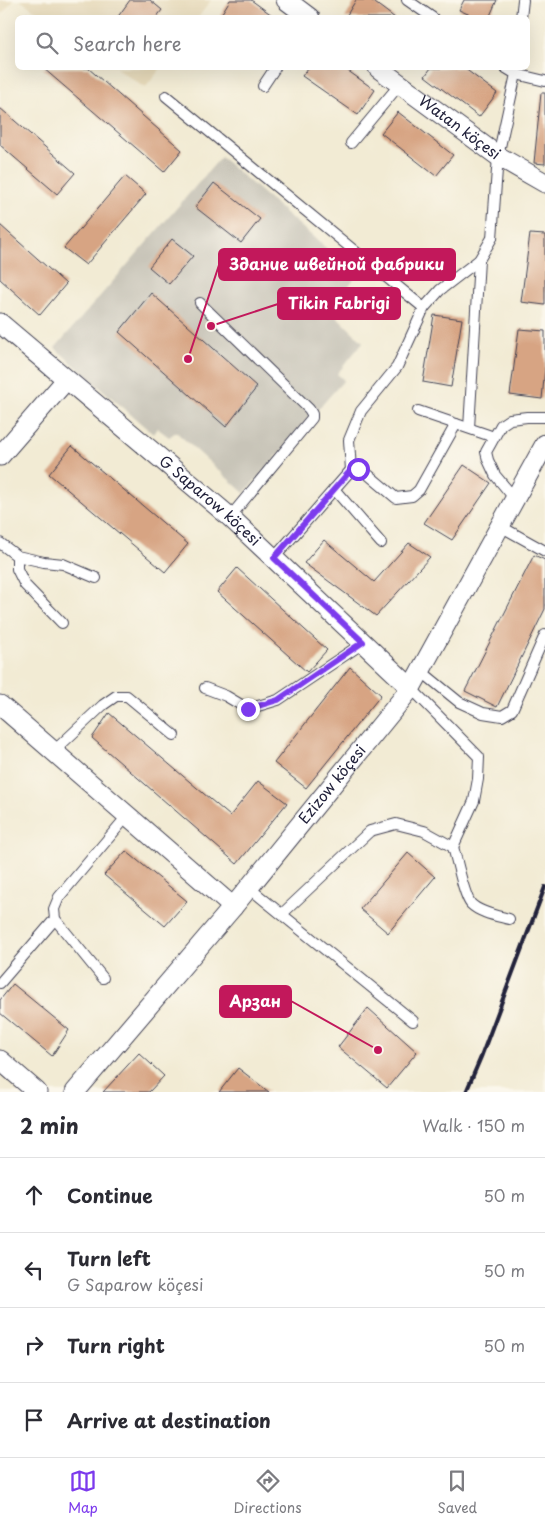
<!DOCTYPE html>
<html lang="en">
<head>
<meta charset="utf-8">
<style>
	:root { --surface:#fff; --page:#f2f2f3; --text:#2b2b33; --muted:#7c7c81; --line:#e1e1e2; --accent:#7c3aed }
	body { margin:0; font-family:"Playpen Sans",sans-serif; background:var(--page); color:var(--text) }
	.stop { position:absolute; width:15px; height:15px; margin:-11px; border:4px solid #7c3aed; border-radius:50%; background:#fff }
	.stop.end { background:#7c3aed; border-color:#fff; box-shadow:0 1px 5px #0008 }
	.list { margin:0; padding:0; list-style:none }
	h2 { display:flex; justify-content:space-between; align-items:center; height:65px; margin:0; padding:0 20px; font-size:21px }
	h2 small { font-size:16px; font-weight:400; color:var(--muted) }
	.list li { display:grid; grid-template-columns:32px 1fr auto; gap:15px; align-items:center; box-sizing:border-box; height:75px; padding:0 20px; border-top:1px solid var(--line) }
	.list b { display:block; font-size:19px; white-space:nowrap }
	.list p { margin:0; font-size:16px; white-space:nowrap; color:var(--muted) }
	.list em { font-size:16px; font-style:normal; color:var(--muted) }
	.icon { flex:none; width:28px; height:28px; fill:none; stroke:currentColor; stroke-width:2; stroke-linecap:round; stroke-linejoin:round }
	.map { position:relative; flex:none; width:545px; height:1092px; overflow:hidden }
	.search { position:absolute; background:var(--surface); box-shadow:0 5px 20px #0002; left:15px; right:15px; top:15px; height:55px; display:flex; align-items:center; gap:12px; box-sizing:border-box; padding:0 18px; border-radius:8px; color:var(--muted); font-size:19px }
	.sheet { height:365px; background:var(--surface) }
	nav { display:flex; justify-content:space-around; align-items:center; box-sizing:border-box; height:70px; border-top:1px solid var(--line); background:var(--surface); font-size:14px; color:var(--muted) }
	nav a { display:grid; justify-items:center; gap:2px }
	nav .on { color:var(--accent) }
	.map>svg:first-child { display:block }
	.built { fill:#e7daba }
	.industrial { fill:#c8c4b8 }
	.building { fill:#d7a483 }
	.lines { fill:none; stroke-linecap:round; stroke-linejoin:round }
	.service-casing { stroke:#414052; stroke-width:12 }
	.minor-casing { stroke:#414052; stroke-width:21 }
	.service { stroke:#fff; stroke-width:10 }
	.minor { stroke:#fff; stroke-width:19 }
	.rail { stroke:#22223b; stroke-width:4 }
	.route { stroke:#7c3aed; stroke-width:6 }
	.labels { text-anchor:middle; stroke-width:5; stroke-linejoin:round; paint-order:stroke }
	.street-label { font-size:15px; fill:#22223b; stroke:#fbf7ec }
	.leader { fill:none; stroke:#c2185b; stroke-width:2 }
	.callout-dot { fill:#c2185b; stroke:#fbf7ec; stroke-width:2 }
	.callout { fill:#c2185b; stroke:#c2185b; stroke-width:2 }
	.callout-label { font-size:16px; text-anchor:middle; font-weight:bold; fill:#fff }
</style>
</head>
<body>
<div class="map">
<svg width="545" height="1092" viewBox="0 0 545 1092">
	<rect width="100%" height="100%" fill="#fbf7ec"/>
	<filter id="ink" filterUnits="userSpaceOnUse"><feTurbulence type="fractalNoise" baseFrequency=".02" numOctaves="2"/><feDisplacementMap in="SourceGraphic" scale="10" xChannelSelector="R" yChannelSelector="G"/><feConvolveMatrix kernelMatrix="1 2 1 2 8 2 1 2 1" color-interpolation-filters="sRGB"/></filter>
	<filter id="wash" filterUnits="userSpaceOnUse"><feTurbulence type="fractalNoise" baseFrequency=".0096" numOctaves="4" result="noise"/><feDisplacementMap in="SourceGraphic" scale="20" xChannelSelector="R" yChannelSelector="G"/><feGaussianBlur stdDeviation="1.12" result="paint"/><feColorMatrix in="noise" values="0 0 0 0 0 0 0 0 0 0 0 0 0 0 0 0 0 1.4 0 .05"/><feComposite in="paint" operator="in"/></filter>
	<g filter="url(#wash)">
		<rect width="100%" height="100%" fill="#f2ebd4"/>
		<g class="built">
			<polygon points="0,0 14,0 0,16"/>
			<polygon points="20,0 211,0 198,18 45,17"/>
			<polygon points="116,68 161,68 145,88"/>
		</g>
		<polygon class="industrial" points="221,157 357,275 330,310 363,342 337,374 344,380 244,493 176,432 169,437 157,428 153,434 55,348"/>
		<g id="blocks">
			<g class="building">
				<polygon points="130,0 150,0 162,10 156,18 117,18"/>
				<polygon points="230,0 251,0 276,18 223,18 220,16"/>
				<polygon points="356,0 371,0 395,18 345,18"/>
				<polygon points="464,0 497,0 489,18 477,18 459,10"/>
				<polygon points="43,68 88,68 182,150 164,172"/>
				<polygon points="308,68 344,68 375,90 358,115 302,76"/>
				<polygon points="431,68 464,68 497,93 479,117 425,76"/>
				<polygon points="541,93 545,93 545,164 534,163"/>
				<polygon points="0,108 75,173 57,194 0,145"/>
				<polygon points="398,112 453,155 436,176 381,133"/>
				<polygon points="125,176 146,194 86,265 64,248"/>
				<polygon points="214,183 260,219 241,243 195,207"/>
				<polygon points="0,225 66,284 40,315 0,279"/>
				<polygon points="530,234 545,235 545,305 521,302"/>
				<polygon points="172,239 193,256 169,284 149,267"/>
				<polygon points="151,293 257,387 226,427 119,332"/>
				<polygon points="434,315 462,319 451,387 423,382"/>
				<polygon points="519,329 545,331 545,368 542,399 510,395"/>
				<polygon points="72,446 188,544 165,572 49,474"/>
				<polygon points="464,465 491,483 452,540 424,523"/>
				<polygon points="324,540 374,582 409,543 430,557 376,616 304,563"/>
				<polygon points="534,555 545,560 545,609 497,707 465,691"/>
				<polygon points="237,568 327,650 307,672 217,592"/>
				<polygon points="350,667 381,695 306,788 274,763"/>
				<polygon points="109,713 230,816 258,781 287,803 237,864 92,738"/>
				<polygon points="126,851 187,901 165,926 104,875"/>
				<polygon points="408,853 435,877 388,933 360,909"/>
				<polygon points="13,984 69,1030 52,1056 0,1013 0,1000"/>
				<polygon points="368,1008 417,1052 387,1088 338,1047"/>
				<polygon points="139,1053 164,1076 149,1092 103,1092"/>
				<polygon points="238,1068 269,1092 219,1092"/>
			</g>
		</g>
	</g>
	<g filter="url(#ink)">
		<use href="#blocks" fill-opacity="0" stroke="#414052" stroke-width="1"/>
		<g class="lines">
			<g class="service-casing">
				<g id="service">
					<polyline points="407,0 433,18"/>
					<polyline points="521,18 523,0"/>
					<polyline points="516,68 516,74 545,81"/>
					<polyline points="263,86 275,68"/>
					<polyline points="166,96 424,308"/>
					<polyline points="351,143 400,84"/>
					<polyline points="200,303 309,409 312,414 312,418 230,517"/>
					<polyline points="418,411 494,437"/>
					<polyline points="469,428 479,260"/>
					<polyline points="351,470 349,440 361,411 397,367 424,308 440,290 479,260 492,238 498,156 516,74 506,68"/>
					<polyline points="334,489 381,543"/>
					<polyline points="515,499 495,475 488,460 486,452 501,425 510,419 527,417 545,417"/>
					<polyline points="500,526 545,551"/>
					<polyline points="0,543 17,556 44,562 63,564 96,578"/>
					<polyline points="17,556 17,569 25,585 62,623"/>
					<polyline points="274,558 351,470 364,471 396,498 412,496 419,490 456,424"/>
					<polyline points="421,671 459,702 483,713 502,716 512,710 545,635"/>
					<polyline points="205,688 226,696 248,709 278,700 363,643"/>
					<polyline points="411,688 479,757 478,779 474,801 453,847"/>
					<polyline points="54,751 103,705 116,696 127,696 174,735"/>
					<polyline points="248,887 413,1021"/>
					<path d="M282 914 370 831 396 824 424 831 453 847C457 860 464 896 471 904 480 913 498 916 509 919"/>
					<polyline points="103,978 55,919 54,909 59,897 128,815"/>
					<polyline points="0,983 55,919"/>
				</g>
			</g>
			<g class="minor-casing">
				<g id="minor">
					<polyline points="286,0 310,18"/>
					<path id="s1" d="M378 68 498 156 545 183"/>
					<path id="s2" d="M0 323 230 517 411 688"/>
					<polyline points="0,456 66,380"/>
					<polyline points="0,705 233,907"/>
					<polyline points="0,1060 37,1092"/>
					<path id="s3" d="M75 1092 233 907 411 688 545 444"/>
				</g>
			</g>
			<use href="#service" class="service"/>
			<use href="#minor" class="minor"/>
			<polyline class="rail" points="466,1092 481,1057 545,887"/>
		</g>
	</g>
	<g class="lines" filter="url(#ink)">
		<polyline class="route" points="248,709 278,700 363,642 274,558 351,470 358,469"/>
	</g>
	<g class="labels">
		<g class="street-label">
			<text dy="5" stroke="none"><textPath href="#s1" startOffset="101">Watan köçesi</textPath></text>
			<text dy="5" stroke="none"><textPath href="#s2" startOffset="275">G Saparow köçesi</textPath></text>
			<text dy="5" stroke="none"><textPath href="#s3" startOffset="401">Ezizow köçesi</textPath></text>
		</g>
	</g>
	<path class="leader" d="M188 359L219 265M211 326L278 304M378 1050L291 1001"/>
	<g class="callout-dot">
		<circle cx="188" cy="359" r="5"/>
		<circle cx="211" cy="326" r="5"/>
		<circle cx="378" cy="1050" r="5"/>
	</g>
	<g class="callout">
		<rect x="219" y="249" width="236" height="31" rx="5"/>
		<rect x="278" y="288" width="122" height="31" rx="5"/>
		<rect x="220" y="986" width="71" height="31" rx="5"/>
	</g>
	<g class="callout-label">
		<text x="337" y="270">Здание швейной фабрики</text>
		<text x="339" y="309">Tikin Fabrigi</text>
		<text x="255" y="1007">Арзан</text>
	</g>
</svg>
<div class="stop" style="left:358px;top:469px"></div>
<div class="stop end" style="left:248px;top:709px"></div>
<div class="search"><svg class="icon" aria-label="search" viewBox="0 0 24 24"><circle cx="10" cy="10" r="6"/><path d="M15 15l6 6"/></svg>Search here</div>
</div>
<section class="sheet">
<h2>2 min<small>Walk · 150 m</small></h2>
<ul class="list">
<li><svg class="icon" aria-label="ahead" viewBox="0 0 24 24"><path d="M12 20V5M6 11l6-6 6 6"/></svg><div><b>Continue</b></div><em>50 m</em></li>
<li><svg class="icon" aria-label="left" viewBox="0 0 24 24"><path d="M17 20v-9H6M10 6l-5 5 5 5"/></svg><div><b>Turn left</b><p>G Saparow köçesi</p></div><em>50 m</em></li>
<li><svg class="icon" aria-label="right" viewBox="0 0 24 24"><path d="M7 20v-9h11M14 6l5 5-5 5"/></svg><div><b>Turn right</b></div><em>50 m</em></li>
<li><svg class="icon" aria-label="arrive" viewBox="0 0 24 24"><path d="M6 21V4h12l-3 4 3 4H6"/></svg><div><b>Arrive at destination</b></div></li>
</ul>
</section>
<nav>
<a class="on"><svg class="icon" aria-label="map" viewBox="0 0 24 24"><path d="M3 6l6-2 6 2 6-2v14l-6 2-6-2-6 2zM9 4v14M15 6v14"/></svg>Map</a>
<a><svg class="icon" aria-label="directions" viewBox="0 0 24 24"><path d="M12 3l9 9-9 9-9-9zM9 14v-3h6M13 9l2 2-2 2"/></svg>Directions</a>
<a><svg class="icon" aria-label="saved" viewBox="0 0 24 24"><path d="M7 4h10v16l-5-4-5 4z"/></svg>Saved</a>
</nav>
</body>
</html>
